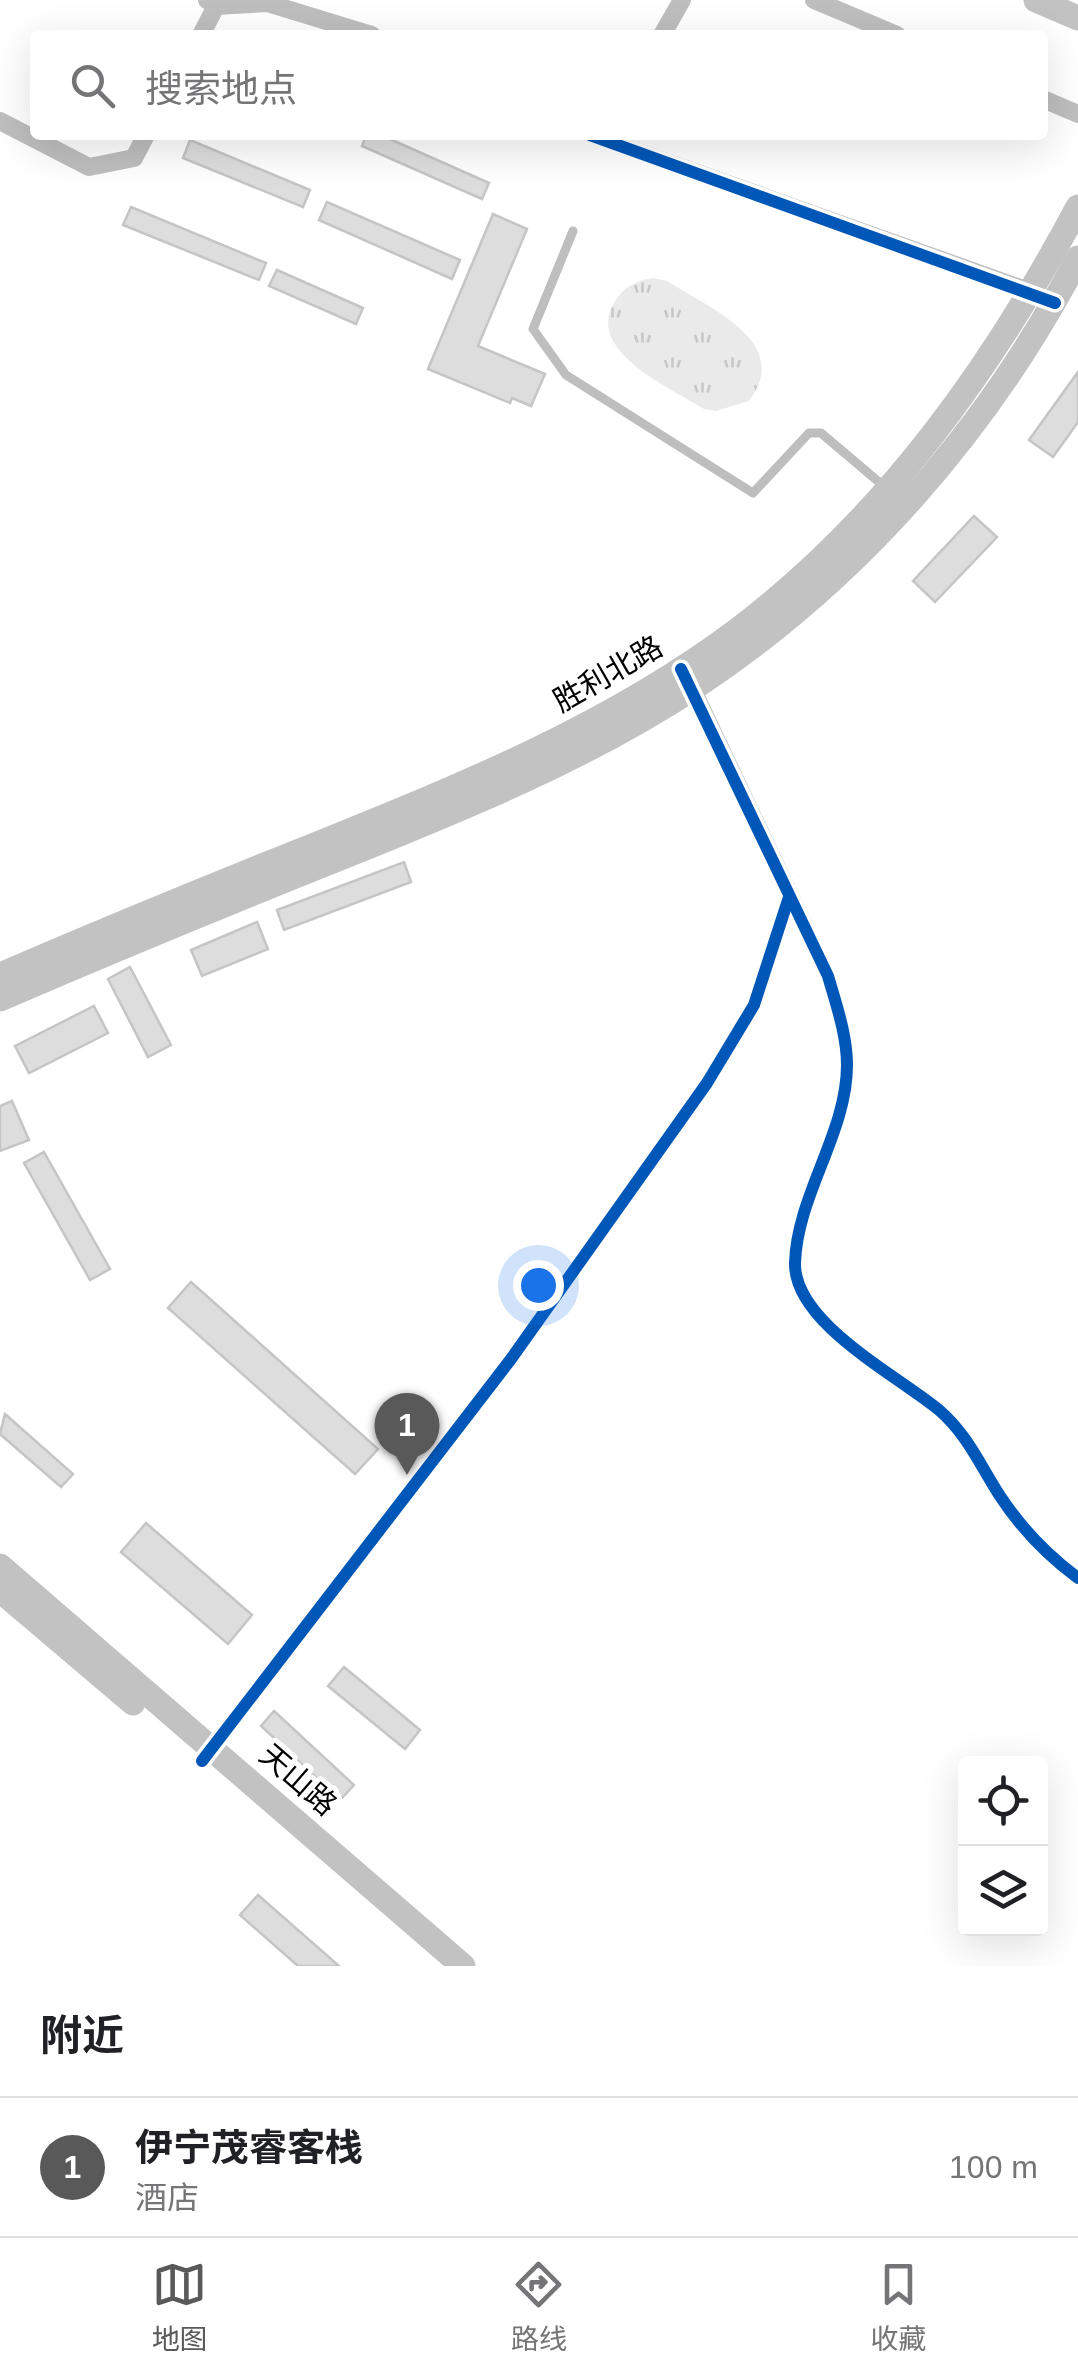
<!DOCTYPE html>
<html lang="zh">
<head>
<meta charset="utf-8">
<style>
	:root { --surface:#fff; --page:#f2f2f2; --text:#202124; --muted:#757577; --line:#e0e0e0; --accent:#595959 }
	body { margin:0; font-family:Helvetica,"Noto Sans SC",sans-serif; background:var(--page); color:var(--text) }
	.controls { position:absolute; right:30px; bottom:30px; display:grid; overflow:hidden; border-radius:10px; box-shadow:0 10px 40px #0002 }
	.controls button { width:90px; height:90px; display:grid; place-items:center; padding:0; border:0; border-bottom:2px solid var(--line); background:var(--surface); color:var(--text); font:50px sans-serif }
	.you { position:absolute; left:538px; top:1285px; width:35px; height:35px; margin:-25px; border:8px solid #fff; border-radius:50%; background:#1a73e8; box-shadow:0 0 0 15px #1a73e833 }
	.badge { display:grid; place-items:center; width:65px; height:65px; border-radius:50%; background:var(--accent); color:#fff; font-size:32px; font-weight:700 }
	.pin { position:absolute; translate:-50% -82px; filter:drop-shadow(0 2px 5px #0008) }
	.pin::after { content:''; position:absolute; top:52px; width:35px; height:30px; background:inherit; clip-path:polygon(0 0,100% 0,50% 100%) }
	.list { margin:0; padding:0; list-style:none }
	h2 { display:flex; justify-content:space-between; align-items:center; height:130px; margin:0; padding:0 40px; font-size:42px }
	h2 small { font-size:32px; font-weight:400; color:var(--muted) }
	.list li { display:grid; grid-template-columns:65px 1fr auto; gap:30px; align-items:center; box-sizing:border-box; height:140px; padding:0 40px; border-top:2px solid var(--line) }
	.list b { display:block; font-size:38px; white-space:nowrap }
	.list p { margin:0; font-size:32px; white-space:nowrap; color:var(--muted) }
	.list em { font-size:32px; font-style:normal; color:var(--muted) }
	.icon { flex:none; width:55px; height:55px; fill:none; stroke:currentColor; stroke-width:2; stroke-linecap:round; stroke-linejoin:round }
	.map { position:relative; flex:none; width:1078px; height:1966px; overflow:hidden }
	.search { position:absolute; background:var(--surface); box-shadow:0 10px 40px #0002; left:30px; right:30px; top:30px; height:110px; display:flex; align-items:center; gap:25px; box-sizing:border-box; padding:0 35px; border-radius:10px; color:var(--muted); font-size:38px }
	.sheet { height:270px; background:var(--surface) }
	nav { display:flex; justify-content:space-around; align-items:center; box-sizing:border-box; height:140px; border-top:2px solid var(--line); background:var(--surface); font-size:28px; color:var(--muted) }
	nav a { display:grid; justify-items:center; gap:5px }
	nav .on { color:var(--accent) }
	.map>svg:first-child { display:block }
	.grass { fill:url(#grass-tufts) }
	.building { fill:#ddd; stroke:#c5c5c5; stroke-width:2.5 }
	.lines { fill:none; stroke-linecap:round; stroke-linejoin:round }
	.lane { stroke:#bebebe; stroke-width:9 }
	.street { stroke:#bebebe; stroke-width:18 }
	.secondary { stroke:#c2c2c2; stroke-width:25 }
	.cycleway-casing { stroke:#fff; stroke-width:19 }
	.cycleway { stroke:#0057b8; stroke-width:12 }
	.labels { text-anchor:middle; stroke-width:10; stroke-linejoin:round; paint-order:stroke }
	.street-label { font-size:30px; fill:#000; stroke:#fff }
</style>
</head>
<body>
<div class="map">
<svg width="1078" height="1966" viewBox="0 0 1078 1966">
	<defs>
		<pattern id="grass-tufts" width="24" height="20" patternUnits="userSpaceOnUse" patternTransform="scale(2.5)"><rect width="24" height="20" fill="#eaeaea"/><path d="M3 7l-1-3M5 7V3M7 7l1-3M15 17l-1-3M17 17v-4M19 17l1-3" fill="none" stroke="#c7c7c7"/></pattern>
	</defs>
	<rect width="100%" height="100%" fill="#fff"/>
	<path class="grass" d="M654 278 667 281C709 308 794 342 749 401L716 411 704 409C671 388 583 351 615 301 626 285 636 281 654 278Z"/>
	<g class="building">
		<polygon points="366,135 381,135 489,183 482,199 362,146"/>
		<polygon points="190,140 310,190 303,207 183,158"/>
		<polygon points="327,202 460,260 452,279 319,220"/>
		<polygon points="131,207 266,263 259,280 123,225"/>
		<polygon points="493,214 527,229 478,346 545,374 531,406 512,398 510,403 428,369"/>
		<polygon points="277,270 363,308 356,324 269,286"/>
		<polygon points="1078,372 1078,422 1053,457 1029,440"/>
		<polygon points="974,516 997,537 935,602 913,581"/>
		<polygon points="404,862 411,882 284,930 277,910"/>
		<polygon points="257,922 268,949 202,976 191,950"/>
		<polygon points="130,967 171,1045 148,1057 108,979"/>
		<polygon points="94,1006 108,1033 29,1073 15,1046"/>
		<polygon points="12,1101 29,1140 0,1151 0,1106"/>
		<polygon points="44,1152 110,1269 90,1280 24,1163"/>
		<polygon points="191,1282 378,1449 355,1474 168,1308"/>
		<polygon points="5,1414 73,1474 61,1487 0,1434"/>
		<polygon points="146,1523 252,1615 228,1644 121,1552"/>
		<polygon points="344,1667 420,1730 405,1749 328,1686"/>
		<polygon points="274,1711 354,1785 340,1800 261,1726"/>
		<polygon points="258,1895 339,1966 298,1966 240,1915"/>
	</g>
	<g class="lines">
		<polyline class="lane" points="573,231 533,329 566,375 753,493 809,433 821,433 886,488"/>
		<g class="street">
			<polyline points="207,0 216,6 267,3 372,35"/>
			<polyline points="814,0 897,35"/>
			<polyline points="201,35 216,6"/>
			<polyline points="662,35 682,0"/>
			<polyline points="1043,99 1078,114"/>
			<polyline points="0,121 89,167 134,158 146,135"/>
			<polyline points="590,135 1037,294"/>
			<path d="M689 682 828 976C836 1004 847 1035 847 1065 847 1133 797 1195 795 1263 794 1323 897 1375 939 1410 967 1434 980 1465 1000 1496 1021 1528 1047 1555 1078 1578"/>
			<polyline points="202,1761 511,1359 707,1083 754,1005 789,897"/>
		</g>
		<g class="secondary">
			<polyline points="1036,0 1078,18"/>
			<path d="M0 975C107 929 214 885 322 842 468 783 613 724 739 629 886 517 992 368 1078 207"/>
			<path d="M0 999C109 952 218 907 328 863 454 812 581 762 695 687 857 580 988 430 1078 258"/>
			<polyline points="0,1566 463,1966"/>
			<polyline points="0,1590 133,1703"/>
		</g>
		<g class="cycleway-casing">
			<g id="cycleway">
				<polyline points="590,135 1055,303"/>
				<path d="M681 669 828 976C836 1004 847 1035 847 1065 847 1133 797 1195 795 1263 794 1323 897 1375 939 1410 967 1434 980 1465 1000 1496 1021 1528 1047 1555 1078 1578"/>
				<polyline points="202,1761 511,1359 707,1083 754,1005 789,897"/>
			</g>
		</g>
		<use href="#cycleway" class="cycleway"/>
	</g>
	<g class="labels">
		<g class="street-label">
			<text transform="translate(608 674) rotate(-30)" y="10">胜利北路</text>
			<text transform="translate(298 1780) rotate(41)" y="10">天山路</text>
		</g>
	</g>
</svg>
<div class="controls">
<button><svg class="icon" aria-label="locate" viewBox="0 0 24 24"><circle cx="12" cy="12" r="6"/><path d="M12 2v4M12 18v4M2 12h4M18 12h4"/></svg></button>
<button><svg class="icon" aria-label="layers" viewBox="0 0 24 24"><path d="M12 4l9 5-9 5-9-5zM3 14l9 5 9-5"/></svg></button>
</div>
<div class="you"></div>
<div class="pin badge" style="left:407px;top:1475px">1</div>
<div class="search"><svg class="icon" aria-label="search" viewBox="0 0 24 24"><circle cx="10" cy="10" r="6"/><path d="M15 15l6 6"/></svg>搜索地点</div>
</div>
<section class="sheet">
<h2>附近<small></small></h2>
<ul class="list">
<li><span class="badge">1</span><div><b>伊宁茂睿客栈</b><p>酒店</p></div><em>100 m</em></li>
</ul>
</section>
<nav>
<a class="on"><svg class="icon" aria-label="map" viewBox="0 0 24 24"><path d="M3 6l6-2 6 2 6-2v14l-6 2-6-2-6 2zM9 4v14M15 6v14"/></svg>地图</a>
<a><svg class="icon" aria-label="directions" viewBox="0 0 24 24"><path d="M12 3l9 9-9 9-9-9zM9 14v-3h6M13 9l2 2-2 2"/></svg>路线</a>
<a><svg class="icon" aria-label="saved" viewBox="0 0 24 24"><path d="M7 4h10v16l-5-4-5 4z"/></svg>收藏</a>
</nav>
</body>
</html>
